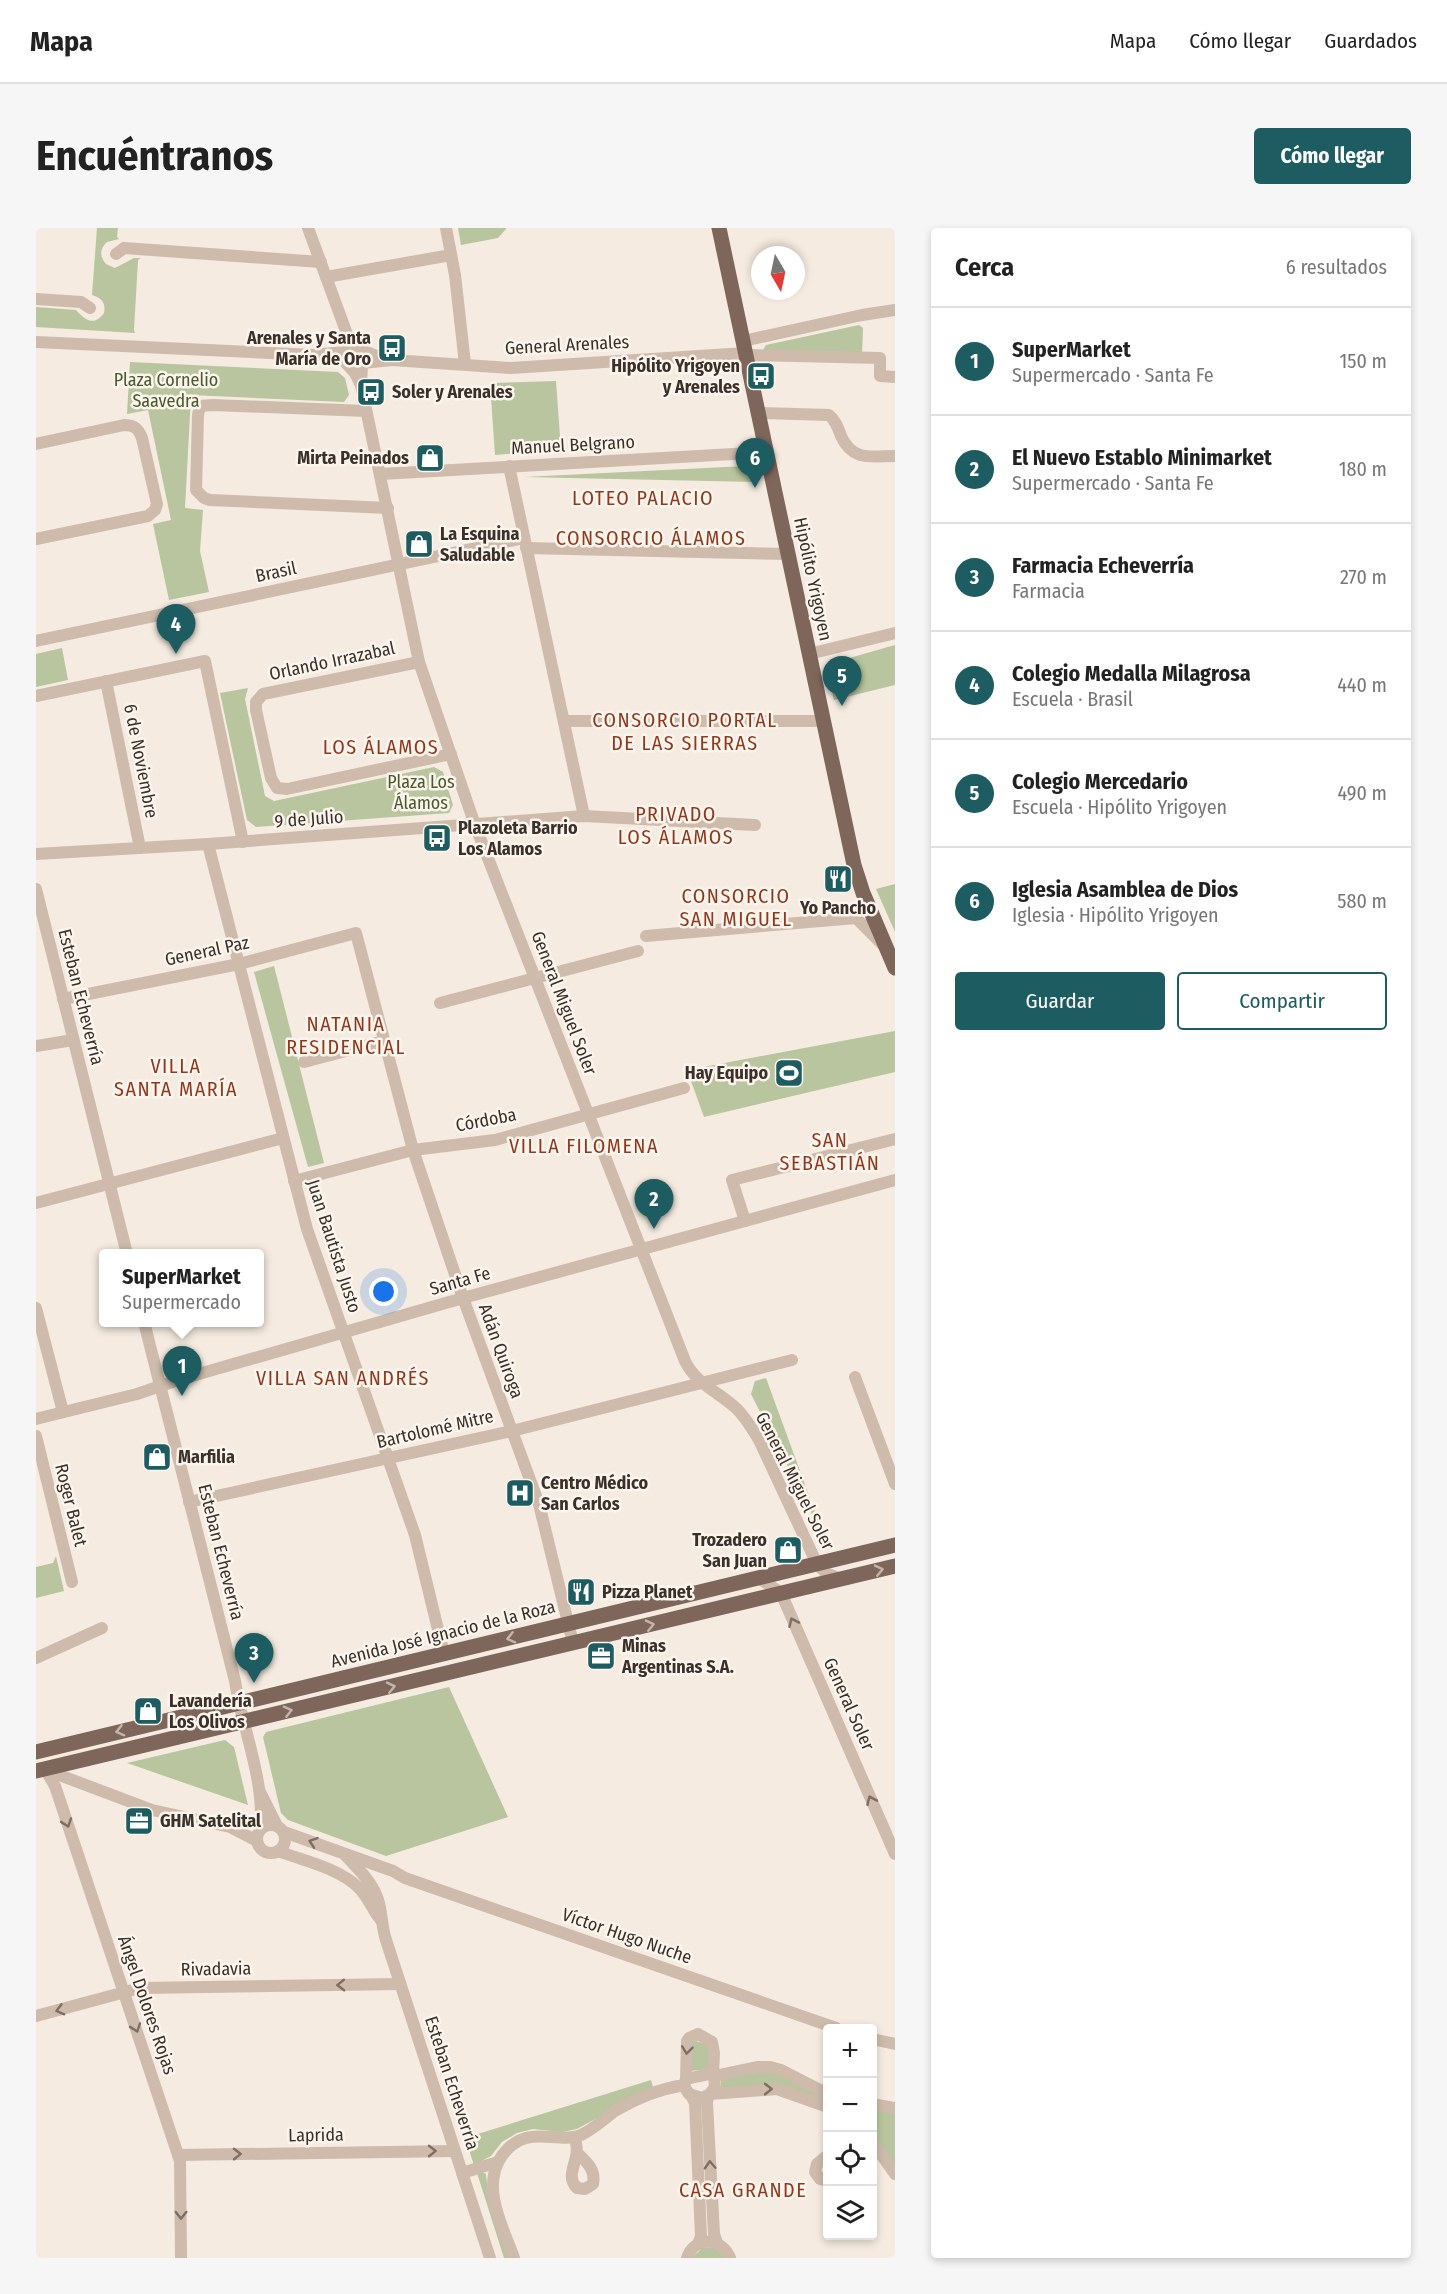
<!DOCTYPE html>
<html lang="es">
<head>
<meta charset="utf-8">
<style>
	:root { --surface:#fff; --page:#f6f6f6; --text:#222; --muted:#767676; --line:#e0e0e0; --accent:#1d5c60 }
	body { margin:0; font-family:"Fira Sans Condensed",sans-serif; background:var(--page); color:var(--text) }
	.controls { position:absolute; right:18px; bottom:18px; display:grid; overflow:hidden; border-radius:6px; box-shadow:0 3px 9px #0003 }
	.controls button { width:54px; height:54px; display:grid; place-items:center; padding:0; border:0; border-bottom:2px solid var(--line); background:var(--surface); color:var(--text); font:30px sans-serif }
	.compass { position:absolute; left:715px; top:18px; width:54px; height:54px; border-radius:50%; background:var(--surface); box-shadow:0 3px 9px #0003; rotate:171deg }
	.you { position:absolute; left:348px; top:1064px; width:21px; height:21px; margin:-15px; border:4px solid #fff; border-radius:50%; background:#1a73e8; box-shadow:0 0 0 9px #1a73e833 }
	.badge { display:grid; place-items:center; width:39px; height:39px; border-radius:50%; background:var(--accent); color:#fff; font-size:20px; font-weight:700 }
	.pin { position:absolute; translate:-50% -50px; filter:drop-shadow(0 2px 3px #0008) }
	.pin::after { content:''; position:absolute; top:32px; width:21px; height:18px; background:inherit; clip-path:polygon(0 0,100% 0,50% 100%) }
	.popup { position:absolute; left:63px; top:1021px; width:165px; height:78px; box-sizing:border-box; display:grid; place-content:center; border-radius:6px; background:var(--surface); filter:drop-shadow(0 2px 4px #0005); font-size:20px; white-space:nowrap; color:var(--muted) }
	.popup b { font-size:22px; color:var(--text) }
	.popup::after { content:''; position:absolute; left:50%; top:100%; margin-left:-12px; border:12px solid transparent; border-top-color:var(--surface) }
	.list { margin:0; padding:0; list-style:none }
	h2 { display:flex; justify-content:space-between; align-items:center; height:78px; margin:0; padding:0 24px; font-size:26px }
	h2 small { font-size:20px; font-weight:400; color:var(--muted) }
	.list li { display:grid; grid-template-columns:39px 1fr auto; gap:18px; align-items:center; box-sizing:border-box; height:108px; padding:0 24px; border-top:2px solid var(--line) }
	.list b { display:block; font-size:22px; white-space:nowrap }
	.list p { margin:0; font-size:20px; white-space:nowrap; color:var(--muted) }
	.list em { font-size:20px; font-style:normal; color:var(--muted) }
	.actions { display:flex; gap:12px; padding:18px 24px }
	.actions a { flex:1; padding:14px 0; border:2px solid var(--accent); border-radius:6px; text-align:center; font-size:21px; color:var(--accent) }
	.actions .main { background:var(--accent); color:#fff }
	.icon { flex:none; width:33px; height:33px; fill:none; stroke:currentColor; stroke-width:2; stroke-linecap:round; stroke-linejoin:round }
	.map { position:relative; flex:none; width:859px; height:2030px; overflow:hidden; border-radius:6px }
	header { display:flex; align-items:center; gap:36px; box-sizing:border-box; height:84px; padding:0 30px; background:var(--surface); border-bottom:2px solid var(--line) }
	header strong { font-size:28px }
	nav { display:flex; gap:33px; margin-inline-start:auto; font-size:21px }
	.intro { display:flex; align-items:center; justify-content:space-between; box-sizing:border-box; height:144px; padding:0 36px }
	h1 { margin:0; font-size:42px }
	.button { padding:15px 27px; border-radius:6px; background:var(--accent); color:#fff; font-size:21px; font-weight:700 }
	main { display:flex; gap:36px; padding:0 36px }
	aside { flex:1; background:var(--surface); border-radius:6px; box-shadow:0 3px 9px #0003 }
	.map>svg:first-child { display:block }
	.green { fill:#b8c59e }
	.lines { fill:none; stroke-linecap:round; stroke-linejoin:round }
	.minor { stroke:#cebbab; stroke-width:12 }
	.major { stroke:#7e665b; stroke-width:15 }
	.oneway { stroke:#c3b5ab }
	.oneway2 { stroke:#7d6f64 }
	.labels { text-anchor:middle; stroke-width:5; stroke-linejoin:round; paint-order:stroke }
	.poi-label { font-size:18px; font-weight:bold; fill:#3b302a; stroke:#fbf5ed; text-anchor:start }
	.street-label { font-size:18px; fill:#3b302a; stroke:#fbf5ed }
	.park-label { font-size:18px; fill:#4a5b2c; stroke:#fbf5ed }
	.neighbourhood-label { font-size:20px; letter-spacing:1.5px; fill:#90391e; stroke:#fbf5ed }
</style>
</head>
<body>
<header>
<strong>Mapa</strong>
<nav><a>Mapa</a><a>Cómo llegar</a><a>Guardados</a></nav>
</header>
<div class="intro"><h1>Encuéntranos</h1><a class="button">Cómo llegar</a></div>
<main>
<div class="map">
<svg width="859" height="2030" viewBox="0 0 859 2030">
	<rect width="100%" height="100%" fill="#f5ebe0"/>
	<g class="green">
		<path d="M61 0H82L81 9 83 11 71 14C64 20 63 28 70 36L79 40 98 30H105L102 32 98 102 99 105 0 99V79L40 82C49 92 58 99 68 85 70 75 66 70 56 67Z"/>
		<polygon points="422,0 470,0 470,1 462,10 425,17"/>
		<polygon points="823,97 827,100 826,127 725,125 730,117"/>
		<polygon points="94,134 302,144 309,150 313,167 308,174 155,167 149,280 167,282 164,323 173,364 133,372 117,296 135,292 112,182 91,186"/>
		<polygon points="520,153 525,222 459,227 454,155"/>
		<polygon points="710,238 717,244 719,254 488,249"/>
		<polygon points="859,417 859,457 798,472 791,444 796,435"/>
		<polygon points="26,420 32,452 0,459 0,426"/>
		<polygon points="212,460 209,471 229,568 238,573 398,539 407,544 417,577 413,585 220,599 211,592 184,465"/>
		<polygon points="859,656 859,704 840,661"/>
		<polygon points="238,738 288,935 272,939 218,744"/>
		<polygon points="859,803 859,844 668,889 651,842"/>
		<polygon points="730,1150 790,1314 715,1166 719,1153"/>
		<polygon points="20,1328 28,1363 0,1370 0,1339 17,1335"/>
		<polygon points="413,1459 472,1589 350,1628 252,1592 245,1585 227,1509 230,1504"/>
		<polygon points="189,1512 198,1519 212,1577 91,1535"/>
		<polygon points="660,1813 672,1817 675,1841 654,1843 655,1816"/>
		<polygon points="736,1843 791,1870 791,1874 748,1858 687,1861 685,1859 685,1851 687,1849"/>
		<polygon points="615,1852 617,1859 541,1901 526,1904 497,1901 481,1905 466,1914 455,1928 438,1937 429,1910"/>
		<polygon points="836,1879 859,1884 859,1939 837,1908"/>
		<polygon points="445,1944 450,1946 452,1965 473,2030 468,2030 441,1945"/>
		<polygon points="666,2020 679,2020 689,2030 656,2030"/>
	</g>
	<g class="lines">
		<g class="minor">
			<polyline points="272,0 311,106 321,120"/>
			<polyline points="410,0 419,47 429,136"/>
			<polyline points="80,26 88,20 285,34"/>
			<polyline points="290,49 415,27"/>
			<polyline points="0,71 45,74 54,80"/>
			<polyline points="707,113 826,87 859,82"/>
			<polyline points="0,114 277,127 309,124"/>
			<polyline points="711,127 844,130 844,148 859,149"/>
			<polyline points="327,135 356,132 475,140 710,125"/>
			<path d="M326 137 325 157 383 434 439 597 649 1133C660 1156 683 1164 701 1181 710 1190 716 1201 723 1212L781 1336 790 1345 805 1351"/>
			<polyline points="325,157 319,145 308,133 310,123 321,120 348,131"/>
			<polyline points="330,183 177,177 164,178 162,187 160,262 168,270 174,272 352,280"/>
			<path d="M723 185 793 187C800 193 802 200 805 208 817 234 835 228 859 228"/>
			<path d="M0 216 88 197C98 197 102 200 106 210L121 276 119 282 112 288 0 311"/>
			<polyline points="473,238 548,588"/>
			<polyline points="345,246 731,224"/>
			<polyline points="490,320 752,326"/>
			<polyline points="0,413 488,310"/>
			<polyline points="773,426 859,405"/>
			<polyline points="383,434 227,466 220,474 220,482 235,550 241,560 251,561 415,526"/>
			<polyline points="70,453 104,620"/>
			<polyline points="0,468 169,433 207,614"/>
			<polyline points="528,493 786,493"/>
			<polyline points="172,616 271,1001 379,1307 408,1426"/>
			<polyline points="0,626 172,616 548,588 719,597"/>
			<polyline points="0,661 91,1026"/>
			<polyline points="610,708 820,690 848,718"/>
			<polyline points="27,771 203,736 320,705 377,922 427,1070 503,1276 537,1415"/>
			<polyline points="404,775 602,723"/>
			<polyline points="0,818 37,812"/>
			<polyline points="268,834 348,813"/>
			<polyline points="258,953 377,922 459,912 648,860"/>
			<polyline points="0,975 247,910"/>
			<polyline points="709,993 696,952 859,911"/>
			<polyline points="0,1080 27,1184"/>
			<path d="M108 1094 199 1453C206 1500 230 1555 224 1602"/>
			<polyline points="819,1149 859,1256"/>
			<polyline points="0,1191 101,1166 142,1152 427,1070 859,952"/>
			<polyline points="0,1208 36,1354"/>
			<polyline points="153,1274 476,1203 756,1132"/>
			<polyline points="723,1350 745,1365 859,1626"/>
			<polyline points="0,1430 66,1400"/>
			<polyline points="9,1541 19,1558 144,1933 145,2030"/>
			<polyline points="10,1542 116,1582 194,1599 221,1613"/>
			<polyline points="224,1564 241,1598"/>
			<circle cx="235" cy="1611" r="14"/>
			<polyline points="248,1604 357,1643 369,1650 800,1800"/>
			<path d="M242 1623C268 1633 303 1640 323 1660 332 1669 336 1681 344 1691"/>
			<path d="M310 1628C323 1642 338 1655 343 1675 346 1687 346 1700 350 1712L454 2030"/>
			<polyline points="0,1788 104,1760 364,1756"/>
			<polyline points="836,1811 859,1816"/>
			<polygon points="674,1846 678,1848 679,1859 674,1866 666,1870 653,1866 648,1858 650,1851"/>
			<polyline points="678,1848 721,1839 734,1839 745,1842 792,1866"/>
			<polyline points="650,1851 651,1813 653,1810 662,1806 676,1814 678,1825 677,1846"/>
			<polyline points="674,1866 741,1861 792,1879"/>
			<polyline points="672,1868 671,1875 678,2006 681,2015"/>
			<polyline points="656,1869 659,1875 665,2008 662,2016"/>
			<polyline points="836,1876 859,1880"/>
			<path d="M539 1909C540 1915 542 1922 540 1928 538 1940 531 1950 541 1960L549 1961 557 1956C560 1942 551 1934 541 1925"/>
			<polyline points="836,1913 859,1946"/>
			<polyline points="142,1927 419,1923"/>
			<polyline points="792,1927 781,1936 779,1944 784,1951 792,1953"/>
			<polyline points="426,1945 462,1934"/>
			<path d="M478 2030C467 1999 445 1960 465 1929 472 1919 479 1913 490 1910 508 1905 528 1914 545 1907 558 1901 568 1891 579 1883 600 1870 624 1861 648 1857"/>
			<path d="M651 2030C658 2008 686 2009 694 2030"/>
		</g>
		<g class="major">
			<polyline points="683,0 818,637 827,665 859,740"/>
			<polyline points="0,1524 859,1317"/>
			<polyline points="0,1543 859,1338"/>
		</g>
	</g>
	<defs><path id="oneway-chevron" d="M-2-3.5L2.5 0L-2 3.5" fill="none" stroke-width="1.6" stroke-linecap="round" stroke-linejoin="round" transform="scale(1.5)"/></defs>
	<g class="oneway">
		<use href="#oneway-chevron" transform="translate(843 1342) rotate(-13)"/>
		<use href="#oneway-chevron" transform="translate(614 1397) rotate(-13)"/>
		<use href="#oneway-chevron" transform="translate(475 1410) rotate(166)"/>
		<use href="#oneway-chevron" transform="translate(355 1459) rotate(-13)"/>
		<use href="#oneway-chevron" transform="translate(252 1483) rotate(-14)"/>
		<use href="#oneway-chevron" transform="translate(84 1503) rotate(166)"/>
	</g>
	<g class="oneway2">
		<use href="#oneway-chevron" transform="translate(757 1394) rotate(-114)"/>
		<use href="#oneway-chevron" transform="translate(835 1572) rotate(-114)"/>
		<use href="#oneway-chevron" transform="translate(31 1595) rotate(71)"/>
		<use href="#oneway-chevron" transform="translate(277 1614) rotate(-161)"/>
		<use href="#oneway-chevron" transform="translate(305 1757) rotate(179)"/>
		<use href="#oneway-chevron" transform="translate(24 1782) rotate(165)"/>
		<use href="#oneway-chevron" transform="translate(100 1800) rotate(71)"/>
		<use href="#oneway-chevron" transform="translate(651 1822) rotate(97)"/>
		<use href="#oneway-chevron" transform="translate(732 1861)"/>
		<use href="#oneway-chevron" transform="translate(396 1923) rotate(-1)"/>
		<use href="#oneway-chevron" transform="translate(201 1926) rotate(-1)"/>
		<use href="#oneway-chevron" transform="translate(674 1937) rotate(-93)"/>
		<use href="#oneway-chevron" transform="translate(145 1987) rotate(90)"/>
	</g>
	<defs>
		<g id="bus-square" transform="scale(1.5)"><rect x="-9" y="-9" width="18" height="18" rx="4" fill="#1d5c60" stroke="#fbf5ed"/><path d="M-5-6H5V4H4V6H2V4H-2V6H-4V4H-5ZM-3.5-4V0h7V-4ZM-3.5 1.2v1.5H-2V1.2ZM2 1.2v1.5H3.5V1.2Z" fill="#fff"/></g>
		<g id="shop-square" transform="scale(1.5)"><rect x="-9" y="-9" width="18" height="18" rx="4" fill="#1d5c60" stroke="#fbf5ed"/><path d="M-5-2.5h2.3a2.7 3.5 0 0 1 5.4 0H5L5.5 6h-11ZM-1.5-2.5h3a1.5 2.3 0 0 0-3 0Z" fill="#fff"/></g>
		<g id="restaurant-square" transform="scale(1.5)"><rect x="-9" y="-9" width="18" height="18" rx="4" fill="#1d5c60" stroke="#fbf5ed"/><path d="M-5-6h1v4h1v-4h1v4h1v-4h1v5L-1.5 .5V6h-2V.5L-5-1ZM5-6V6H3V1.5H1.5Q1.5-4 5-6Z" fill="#fff"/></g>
		<g id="stadium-square" transform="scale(1.5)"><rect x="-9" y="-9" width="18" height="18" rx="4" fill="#1d5c60" stroke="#fbf5ed"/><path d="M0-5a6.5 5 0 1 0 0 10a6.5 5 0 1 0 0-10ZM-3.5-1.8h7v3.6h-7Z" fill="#fff"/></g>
		<g id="hospital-square" transform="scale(1.5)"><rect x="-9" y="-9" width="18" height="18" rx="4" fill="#1d5c60" stroke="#fbf5ed"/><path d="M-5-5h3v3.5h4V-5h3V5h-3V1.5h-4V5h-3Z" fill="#fff"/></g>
		<g id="office-square" transform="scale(1.5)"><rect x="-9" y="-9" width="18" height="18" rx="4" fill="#1d5c60" stroke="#fbf5ed"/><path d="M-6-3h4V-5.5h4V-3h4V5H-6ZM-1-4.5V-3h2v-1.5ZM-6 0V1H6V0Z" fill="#fff"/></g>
	</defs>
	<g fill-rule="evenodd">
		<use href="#bus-square" x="356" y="120"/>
		<use href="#bus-square" x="725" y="148"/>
		<use href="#bus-square" x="335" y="164"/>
		<use href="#shop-square" x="394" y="230"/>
		<use href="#shop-square" x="383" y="316"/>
		<use href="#bus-square" x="401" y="610"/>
		<use href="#restaurant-square" x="802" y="651"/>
		<use href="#stadium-square" x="753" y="845"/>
		<use href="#shop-square" x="121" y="1229"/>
		<use href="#hospital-square" x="484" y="1265"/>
		<use href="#shop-square" x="752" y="1322"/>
		<use href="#restaurant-square" x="545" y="1364"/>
		<use href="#office-square" x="565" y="1428"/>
		<use href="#shop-square" x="112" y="1483"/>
		<use href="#office-square" x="103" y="1593"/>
	</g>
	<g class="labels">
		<g class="poi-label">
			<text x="335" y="116" text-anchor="end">Arenales y Santa<tspan x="335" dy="21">María de Oro</tspan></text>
			<text x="704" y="144" text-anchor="end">Hipólito Yrigoyen<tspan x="704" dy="21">y Arenales</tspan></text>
			<text x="356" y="170">Soler y Arenales</text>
			<text x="373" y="236" text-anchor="end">Mirta Peinados</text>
			<text x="404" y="312">La Esquina<tspan x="404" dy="21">Saludable</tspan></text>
			<text x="422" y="606">Plazoleta Barrio<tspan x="422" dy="21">Los Alamos</tspan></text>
			<text x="802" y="686" text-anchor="middle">Yo Pancho</text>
			<text x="732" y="851" text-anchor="end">Hay Equipo</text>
			<text x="142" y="1235">Marfilia</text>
			<text x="505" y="1261">Centro Médico<tspan x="505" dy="21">San Carlos</tspan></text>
			<text x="731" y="1318" text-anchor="end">Trozadero<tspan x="731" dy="21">San Juan</tspan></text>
			<text x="566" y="1370">Pizza Planet</text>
			<text x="586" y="1424">Minas<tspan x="586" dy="21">Argentinas S.A.</tspan></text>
			<text x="133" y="1479">Lavandería<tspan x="133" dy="21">Los Olivos</tspan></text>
			<text x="124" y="1599">GHM Satelital</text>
		</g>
		<g class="street-label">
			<text transform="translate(531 117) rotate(-3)" y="6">General Arenales</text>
			<text transform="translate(537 217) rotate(-3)" y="6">Manuel Belgrano</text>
			<text transform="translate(240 344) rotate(-12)" y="6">Brasil</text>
			<text transform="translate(777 351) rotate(78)" y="6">Hipólito Yrigoyen</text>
			<text transform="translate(296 433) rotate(-12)" y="6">Orlando Irrazabal</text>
			<text transform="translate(105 533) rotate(79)" y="6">6 de Noviembre</text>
			<text transform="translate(273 591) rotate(-4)" y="6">9 de Julio</text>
			<text transform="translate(171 723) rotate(-12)" y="6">General Paz</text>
			<text transform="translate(45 769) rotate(76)" y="6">Esteban Echeverría</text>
			<text transform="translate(528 775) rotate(69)" y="6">General Miguel Soler</text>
			<text transform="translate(450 892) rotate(-11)" y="6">Córdoba</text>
			<text transform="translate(298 1018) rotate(72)" y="6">Juan Bautista Justo</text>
			<text transform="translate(424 1053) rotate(-16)" y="6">Santa Fe</text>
			<text transform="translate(465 1123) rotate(70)" y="6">Adán Quiroga</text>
			<text transform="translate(399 1201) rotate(-13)" y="6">Bartolomé Mitre</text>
			<text transform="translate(759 1253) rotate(63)" y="6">General Miguel Soler</text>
			<text transform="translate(35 1277) rotate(76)" y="6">Roger Balet</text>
			<text transform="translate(185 1324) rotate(76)" y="6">Esteban Echeverría</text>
			<text transform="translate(407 1406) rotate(-14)" y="6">Avenida José Ignacio de la Roza</text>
			<text transform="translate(813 1476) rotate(66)" y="6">General Soler</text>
			<text transform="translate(591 1708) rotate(19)" y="6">Víctor Hugo Nuche</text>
			<text transform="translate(180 1741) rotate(-1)" y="6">Rivadavia</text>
			<text transform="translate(111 1777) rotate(71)" y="6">Ángel Dolores Rojas</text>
			<text transform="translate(416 1855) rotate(72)" y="6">Esteban Echeverría</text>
			<text transform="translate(280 1907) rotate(-1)" y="6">Laprida</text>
		</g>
		<g class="park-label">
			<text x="130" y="158">Plaza Cornelio<tspan x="130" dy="21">Saavedra</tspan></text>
			<text x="385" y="560">Plaza Los<tspan x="385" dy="21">Álamos</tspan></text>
		</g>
		<g class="neighbourhood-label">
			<text x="607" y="277">LOTEO PALACIO</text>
			<text x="615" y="317">CONSORCIO ÁLAMOS</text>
			<text x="649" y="499">CONSORCIO PORTAL<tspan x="649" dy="23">DE LAS SIERRAS</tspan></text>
			<text x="345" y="526">LOS ÁLAMOS</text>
			<text x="640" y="593">PRIVADO<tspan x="640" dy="23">LOS ÁLAMOS</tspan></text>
			<text x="700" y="675">CONSORCIO<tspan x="700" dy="23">SAN MIGUEL</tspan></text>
			<text x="310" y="803">NATANIA<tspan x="310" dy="23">RESIDENCIAL</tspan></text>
			<text x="140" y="845">VILLA<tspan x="140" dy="23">SANTA MARÍA</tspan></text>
			<text x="794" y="919">SAN<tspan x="794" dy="23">SEBASTIÁN</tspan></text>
			<text x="548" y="925">VILLA FILOMENA</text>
			<text x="307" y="1157">VILLA SAN ANDRÉS</text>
			<text x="707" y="1969">CASA GRANDE</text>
		</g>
	</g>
</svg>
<div class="controls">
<button>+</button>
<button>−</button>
<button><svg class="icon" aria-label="locate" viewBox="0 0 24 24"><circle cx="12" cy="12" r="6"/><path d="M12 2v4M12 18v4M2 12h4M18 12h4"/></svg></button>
<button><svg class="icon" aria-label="layers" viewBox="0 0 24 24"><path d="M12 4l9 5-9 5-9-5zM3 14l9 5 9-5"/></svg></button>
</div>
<svg class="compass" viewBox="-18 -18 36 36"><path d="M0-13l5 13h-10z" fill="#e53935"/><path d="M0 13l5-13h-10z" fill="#767676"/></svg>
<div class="you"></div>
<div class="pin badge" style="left:146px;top:1168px">1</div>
<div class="popup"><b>SuperMarket</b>Supermercado</div>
<div class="pin badge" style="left:618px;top:1001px">2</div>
<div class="pin badge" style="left:218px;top:1455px">3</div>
<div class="pin badge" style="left:140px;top:426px">4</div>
<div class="pin badge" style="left:806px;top:478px">5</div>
<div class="pin badge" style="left:719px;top:260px">6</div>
</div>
<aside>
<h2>Cerca<small>6 resultados</small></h2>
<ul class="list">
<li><span class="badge">1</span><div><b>SuperMarket</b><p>Supermercado · Santa Fe</p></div><em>150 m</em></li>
<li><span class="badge">2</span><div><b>El Nuevo Establo Minimarket</b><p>Supermercado · Santa Fe</p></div><em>180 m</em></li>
<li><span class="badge">3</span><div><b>Farmacia Echeverría</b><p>Farmacia</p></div><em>270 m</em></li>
<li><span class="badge">4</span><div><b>Colegio Medalla Milagrosa</b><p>Escuela · Brasil</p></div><em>440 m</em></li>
<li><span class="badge">5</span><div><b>Colegio Mercedario</b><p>Escuela · Hipólito Yrigoyen</p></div><em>490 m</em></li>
<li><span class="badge">6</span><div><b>Iglesia Asamblea de Dios</b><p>Iglesia · Hipólito Yrigoyen</p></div><em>580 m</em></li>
</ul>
<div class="actions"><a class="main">Guardar</a><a>Compartir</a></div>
</aside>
</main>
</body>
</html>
